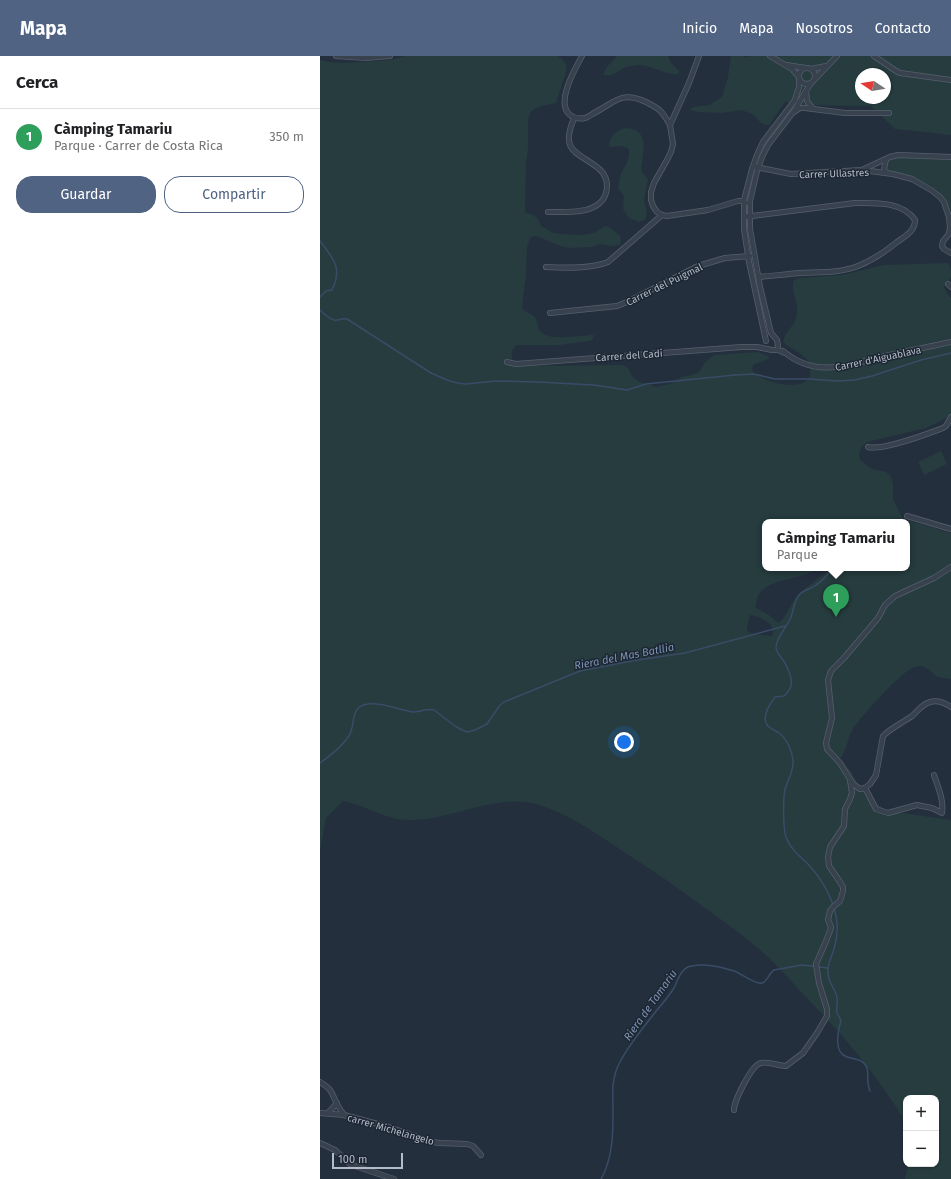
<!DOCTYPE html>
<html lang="es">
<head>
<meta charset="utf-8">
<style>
	:root { --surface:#fff; --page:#f2f2f2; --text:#202124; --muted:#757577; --line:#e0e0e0; --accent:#506383 }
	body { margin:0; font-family:"Fira Sans",sans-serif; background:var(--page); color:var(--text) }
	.controls { position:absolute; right:12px; bottom:12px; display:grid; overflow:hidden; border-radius:8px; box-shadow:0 1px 3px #0004 }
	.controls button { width:36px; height:36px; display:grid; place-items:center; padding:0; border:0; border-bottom:1px solid var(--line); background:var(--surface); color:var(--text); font:20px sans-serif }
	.compass { position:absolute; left:535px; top:12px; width:36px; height:36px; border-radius:50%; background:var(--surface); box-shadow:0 1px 3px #0004; rotate:282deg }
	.scale { position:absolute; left:12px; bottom:10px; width:71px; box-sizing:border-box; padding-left:4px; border:2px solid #b4bcc9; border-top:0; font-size:11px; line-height:14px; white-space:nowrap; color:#b4bcc9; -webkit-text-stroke:3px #1d2633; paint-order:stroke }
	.you { position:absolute; left:304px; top:686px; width:14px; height:14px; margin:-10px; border:3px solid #fff; border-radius:50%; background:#1a73e8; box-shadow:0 0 0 6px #1a73e833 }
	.badge { display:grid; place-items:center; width:26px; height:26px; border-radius:50%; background:var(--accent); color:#fff; font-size:13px; font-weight:700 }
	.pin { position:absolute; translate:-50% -33px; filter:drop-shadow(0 1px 2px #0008) }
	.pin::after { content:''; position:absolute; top:21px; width:14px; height:12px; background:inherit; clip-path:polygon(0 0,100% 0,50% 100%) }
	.popup { position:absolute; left:442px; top:463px; width:148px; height:52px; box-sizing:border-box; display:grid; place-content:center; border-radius:8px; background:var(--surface); filter:drop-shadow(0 1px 3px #0005); font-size:13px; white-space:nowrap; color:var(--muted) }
	.popup b { font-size:15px; color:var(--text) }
	.popup::after { content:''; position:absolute; left:50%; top:100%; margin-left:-8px; border:8px solid transparent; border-top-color:var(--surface) }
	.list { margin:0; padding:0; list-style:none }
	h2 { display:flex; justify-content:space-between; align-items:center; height:52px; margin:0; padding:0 16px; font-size:17px }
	h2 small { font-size:13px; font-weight:400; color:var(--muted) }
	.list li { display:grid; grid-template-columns:26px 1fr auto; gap:12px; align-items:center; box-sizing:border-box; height:56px; padding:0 16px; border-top:1px solid var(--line) }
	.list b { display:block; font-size:15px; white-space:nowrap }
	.list p { margin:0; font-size:13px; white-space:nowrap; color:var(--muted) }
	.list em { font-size:13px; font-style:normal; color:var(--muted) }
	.actions { display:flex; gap:8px; padding:12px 16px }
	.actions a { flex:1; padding:9px 0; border:1px solid var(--accent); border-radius:16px; text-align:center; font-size:14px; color:var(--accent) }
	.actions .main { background:var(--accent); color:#fff }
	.map { position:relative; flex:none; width:631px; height:1123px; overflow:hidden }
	header { display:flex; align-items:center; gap:24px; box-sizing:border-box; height:56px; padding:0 20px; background:var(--accent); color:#fff }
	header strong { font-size:19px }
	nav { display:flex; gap:22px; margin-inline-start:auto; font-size:14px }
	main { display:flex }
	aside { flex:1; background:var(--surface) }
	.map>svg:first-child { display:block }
	.green { fill:#263c3f; fill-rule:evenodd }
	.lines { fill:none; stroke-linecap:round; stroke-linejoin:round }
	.stream { stroke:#394c67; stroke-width:1.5 }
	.minor-casing { stroke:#565f6c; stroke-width:6 }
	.minor { stroke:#38414e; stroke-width:4.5 }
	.labels { text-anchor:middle; stroke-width:3; stroke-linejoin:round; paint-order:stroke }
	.street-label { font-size:10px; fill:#b4bcc9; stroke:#1d2633 }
	.water-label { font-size:11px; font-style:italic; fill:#7c92b1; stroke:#1d2633 }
</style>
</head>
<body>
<header>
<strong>Mapa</strong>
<nav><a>Inicio</a><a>Mapa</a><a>Nosotros</a><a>Contacto</a></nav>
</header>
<main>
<aside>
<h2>Cerca<small></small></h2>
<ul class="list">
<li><span class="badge" style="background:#2e9e5b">1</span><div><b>Càmping Tamariu</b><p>Parque · Carrer de Costa Rica</p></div><em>350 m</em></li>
</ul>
<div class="actions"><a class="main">Guardar</a><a>Compartir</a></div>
</aside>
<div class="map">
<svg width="631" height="1123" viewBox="0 0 631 1123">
	<rect width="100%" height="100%" fill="#242f3e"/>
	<g class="green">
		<path d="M85 0H238C244 5 248 8 246 16L236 47 222 50 214 53 210 57 208 64V92L206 109 205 156 213 159 217 162 221 170 233 177 242 178 261 179 274 177 285 170 289 171 300 180 301 185 300 189 291 190 281 188 271 191 250 192 240 190 219 181 214 180 210 182 207 191 206 218 202 252C205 257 213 257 216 263 218 267 217 271 220 275 227 286 261 279 274 279L272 284 268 285 239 289H197C189 295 192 302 195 310L303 309 308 312 312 320 319 326 337 331 350 328 362 321 371 319 379 316 386 305 394 299 438 296 450 301 446 304 433 309 432 314C440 328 494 339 490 314 490 310 490 307 488 305 483 297 470 293 463 286 465 274 475 271 477 258 479 246 470 236 474 224L480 222 522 219 563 209 628 207 631 214V221L626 226 624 231 628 239 631 242V362L628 361 606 372 547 386 541 392 539 397V401L541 405 552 413 566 416 570 419 573 427V443L583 463 631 477V623C626 622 620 622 616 620 611 616 607 611 601 610 599 610 597 610 595 611 583 613 540 662 533 673 527 683 527 695 519 704L530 714 548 744 562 751 567 757 576 756 631 764V1123H585L589 1108H616V1042H586V1066C574 1048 562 1029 548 1012 529 986 506 962 484 939 470 924 456 907 440 894 423 879 403 865 385 852 359 833 334 815 307 798 280 780 248 757 216 748 176 737 131 765 89 764 73 764 58 757 43 751 36 749 30 746 23 745L6 762 0 795V4C16 8 25 7 41 6 57 5 70 5 85 0ZM445 466H587V512H510C501 522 488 529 478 539 470 547 466 563 458 567L449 559 436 552C435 549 436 547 437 543 442 526 465 525 480 520 487 518 494 515 500 512H445ZM430 559C440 560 457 568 452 580L435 578 428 576 427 572Z"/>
		<path d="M297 0H348L351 7 359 15 358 18C347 20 332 9 319 9 314 10 310 10 306 11 298 15 292 21 283 19 285 11 292 6 297 0Z"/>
		<path d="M411 0H424V1L433 0H631V79L606 76 584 74 575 73 551 50 484 49 465 46 449 69H445L440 66 434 59 422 54 402 57 378 56 370 54 373 51 390 49 402 41 408 21ZM541 18H565V42H541Z"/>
		<path d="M305 72C331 73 323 96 321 113L322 116 328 123 324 144 327 157 325 164 319 166 309 162 303 153 304 140 298 132C299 127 300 122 301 118 305 109 312 102 308 92L301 90 291 91 289 89C291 79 296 75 305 72Z"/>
		<path d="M583 101 631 104V155C618 126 599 124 571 116 558 104 575 102 583 101Z"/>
		<polygon points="621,395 627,408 604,419 598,406"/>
	</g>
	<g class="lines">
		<g class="stream">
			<path d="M0 185C13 202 23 212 12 234L6 235 0 241"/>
			<path d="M0 254C4 258 8 262 14 264 18 265 22 262 27 263L111 317 127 324 137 327 146 328 176 325 218 326 274 329 307 334 326 328 415 319 434 318 455 323H490L517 325 535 324 552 320 601 304 631 297"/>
			<polyline points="540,466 548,464 567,464"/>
			<path d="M513 512C508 518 503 525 496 529 491 533 484 534 480 538 474 544 474 553 471 561 467 571 457 580 456 591 456 596 460 600 463 604 467 610 473 622 471 630 470 634 467 637 464 640L455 641C449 649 440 663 449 671 452 673 456 675 459 677 467 683 472 695 473 704 474 715 468 723 465 733 463 742 463 773 466 781 470 792 479 800 487 807 501 822 512 840 516 860 518 870 517 883 514 893 512 900 508 907 508 913 507 928 516 932 517 942 518 946 516 952 517 957 518 959 520 962 521 965 518 975 513 997 527 1001 533 1003 543 1003 546 1010 549 1015 547 1021 548 1026 548 1029 549 1032 550 1035"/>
			<path d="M0 707C10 700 22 690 29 680 36 669 29 650 48 648 63 646 78 654 93 656 100 656 107 652 114 654L135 670 142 674 147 676 155 674 167 668 180 649 184 646 260 615 311 605 365 597 465 570"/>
			<path d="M281 1123C297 1095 292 1060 293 1029 294 1021 296 1013 300 1006 310 987 324 971 337 954 343 947 349 940 354 932 358 924 361 911 372 910 385 907 402 911 414 915 421 917 435 929 442 927 447 926 449 917 454 914L482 909 508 912"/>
		</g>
		<g class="minor-casing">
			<g id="minor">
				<polyline points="16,0 46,2 70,0"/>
				<path d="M262 0C255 13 235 47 250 59 255 63 260 63 265 62 269 61 272 58 276 56 296 45 302 35 326 46 340 53 342 55 350 69"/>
				<polyline points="379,0 369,27 350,69 353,88 351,96 347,104 334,127 331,136 331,144 333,150 337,156 342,159 347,160 388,154 418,145 422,145 426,147"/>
				<polyline points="450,0 472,13 478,20"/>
				<polyline points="554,0 576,15 580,17 631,24"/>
				<polyline points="466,9 486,12"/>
				<circle cx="487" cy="20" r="8"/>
				<polyline points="491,13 506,10"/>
				<polyline points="495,23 517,0"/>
				<polyline points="486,35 487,45 493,53"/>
				<polyline points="474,56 480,52 485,52 525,57 569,57"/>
				<polyline points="566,103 564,113 567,117"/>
				<polyline points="436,111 471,118 542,114 573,118 592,123 611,134 620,141 624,146 629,161 630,171 629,178 623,185 622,190 624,193 631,197"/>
				<polyline points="544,113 570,101 578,99 631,101"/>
				<path d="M228 156C246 156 280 159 286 137 288 130 287 123 283 117 275 106 254 100 250 89 247 80 251 70 254 62"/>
				<path d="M424 161 535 147C555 147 582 145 595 164 595 175 586 180 577 186 565 196 553 204 538 210 520 217 500 216 481 217 466 218 452 220 438 221"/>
				<path d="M226 211C245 212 271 213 288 206L342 159"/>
				<polyline points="628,228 631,231"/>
				<polyline points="230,257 297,250 307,246 378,210 405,202 430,200"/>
				<polyline points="446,285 429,206 424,173 424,144 432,113 437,99 443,86 475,44 479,31 479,23"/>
				<polyline points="458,290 457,284 451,277 440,231 430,173 430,145 437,115 442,101 448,89 474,55 486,35 491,27"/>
				<path d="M463 295C496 323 528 309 565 300 587 295 609 291 631 286"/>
				<polyline points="187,306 196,308 422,291 437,291 452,294 458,294 465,297"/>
				<path d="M548 391C563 395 607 378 623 372L626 370 631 361"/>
				<polyline points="587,460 631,473"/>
				<polyline points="545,732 540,733 533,728 520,707 507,693 506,687 512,662 508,624 511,615 524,602 558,562 565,549 575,540 614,522 631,511"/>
				<path d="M545 732 550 728 556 719 563 680C571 672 582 667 592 660 598 655 602 648 610 646 617 644 625 647 631 651"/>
				<path d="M545 732 556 753 568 757 597 749 612 752 622 757C624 744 618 731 614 719"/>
				<path d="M0 1026C13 1034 11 1036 17 1048 19 1052 22 1056 24 1059"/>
				<path d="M414 1054C414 1045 432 1008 441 1007 449 1005 458 1010 466 1010L483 997 497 977 507 960V953L499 927 496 908 504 890 510 875 511 871 508 864 510 855 513 851 520 845 523 835V831L520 826 509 810 508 801 510 791 524 770 525 753 530 743 532 737 530 724"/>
				<polyline points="0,1057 24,1059 69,1071 112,1086 120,1087 147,1088 153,1090 161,1099"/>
				<polyline points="8,1057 17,1047"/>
				<polyline points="0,1087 15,1094 30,1108 38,1111 74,1123"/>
			</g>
		</g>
		<use href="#minor" class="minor"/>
	</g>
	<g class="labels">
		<g class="street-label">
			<text transform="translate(514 117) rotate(-2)" y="4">Carrer Ullastres</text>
			<text transform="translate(344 228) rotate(-26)" y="4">Carrer del Puigmal</text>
			<text transform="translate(309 299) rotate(-4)" y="4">Carrer del Cadí</text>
			<text transform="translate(558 302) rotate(-12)" y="4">Carrer d'Aiguablava</text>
			<text transform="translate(71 1073) rotate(16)" y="4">carrer Michelangelo</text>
		</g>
		<g class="water-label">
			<text transform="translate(304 600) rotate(-11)" y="4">Riera del Mas Batllia</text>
			<text transform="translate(330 949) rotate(-55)" y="4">Riera de Tamariu</text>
		</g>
	</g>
</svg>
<div class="controls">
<button>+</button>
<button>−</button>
</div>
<svg class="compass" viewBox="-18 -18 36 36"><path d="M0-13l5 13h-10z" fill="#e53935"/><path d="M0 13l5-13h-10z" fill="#757577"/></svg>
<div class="scale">100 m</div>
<div class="you"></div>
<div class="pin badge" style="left:516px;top:561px;background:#2e9e5b">1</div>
<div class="popup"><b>Càmping Tamariu</b>Parque</div>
</div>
</main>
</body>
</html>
